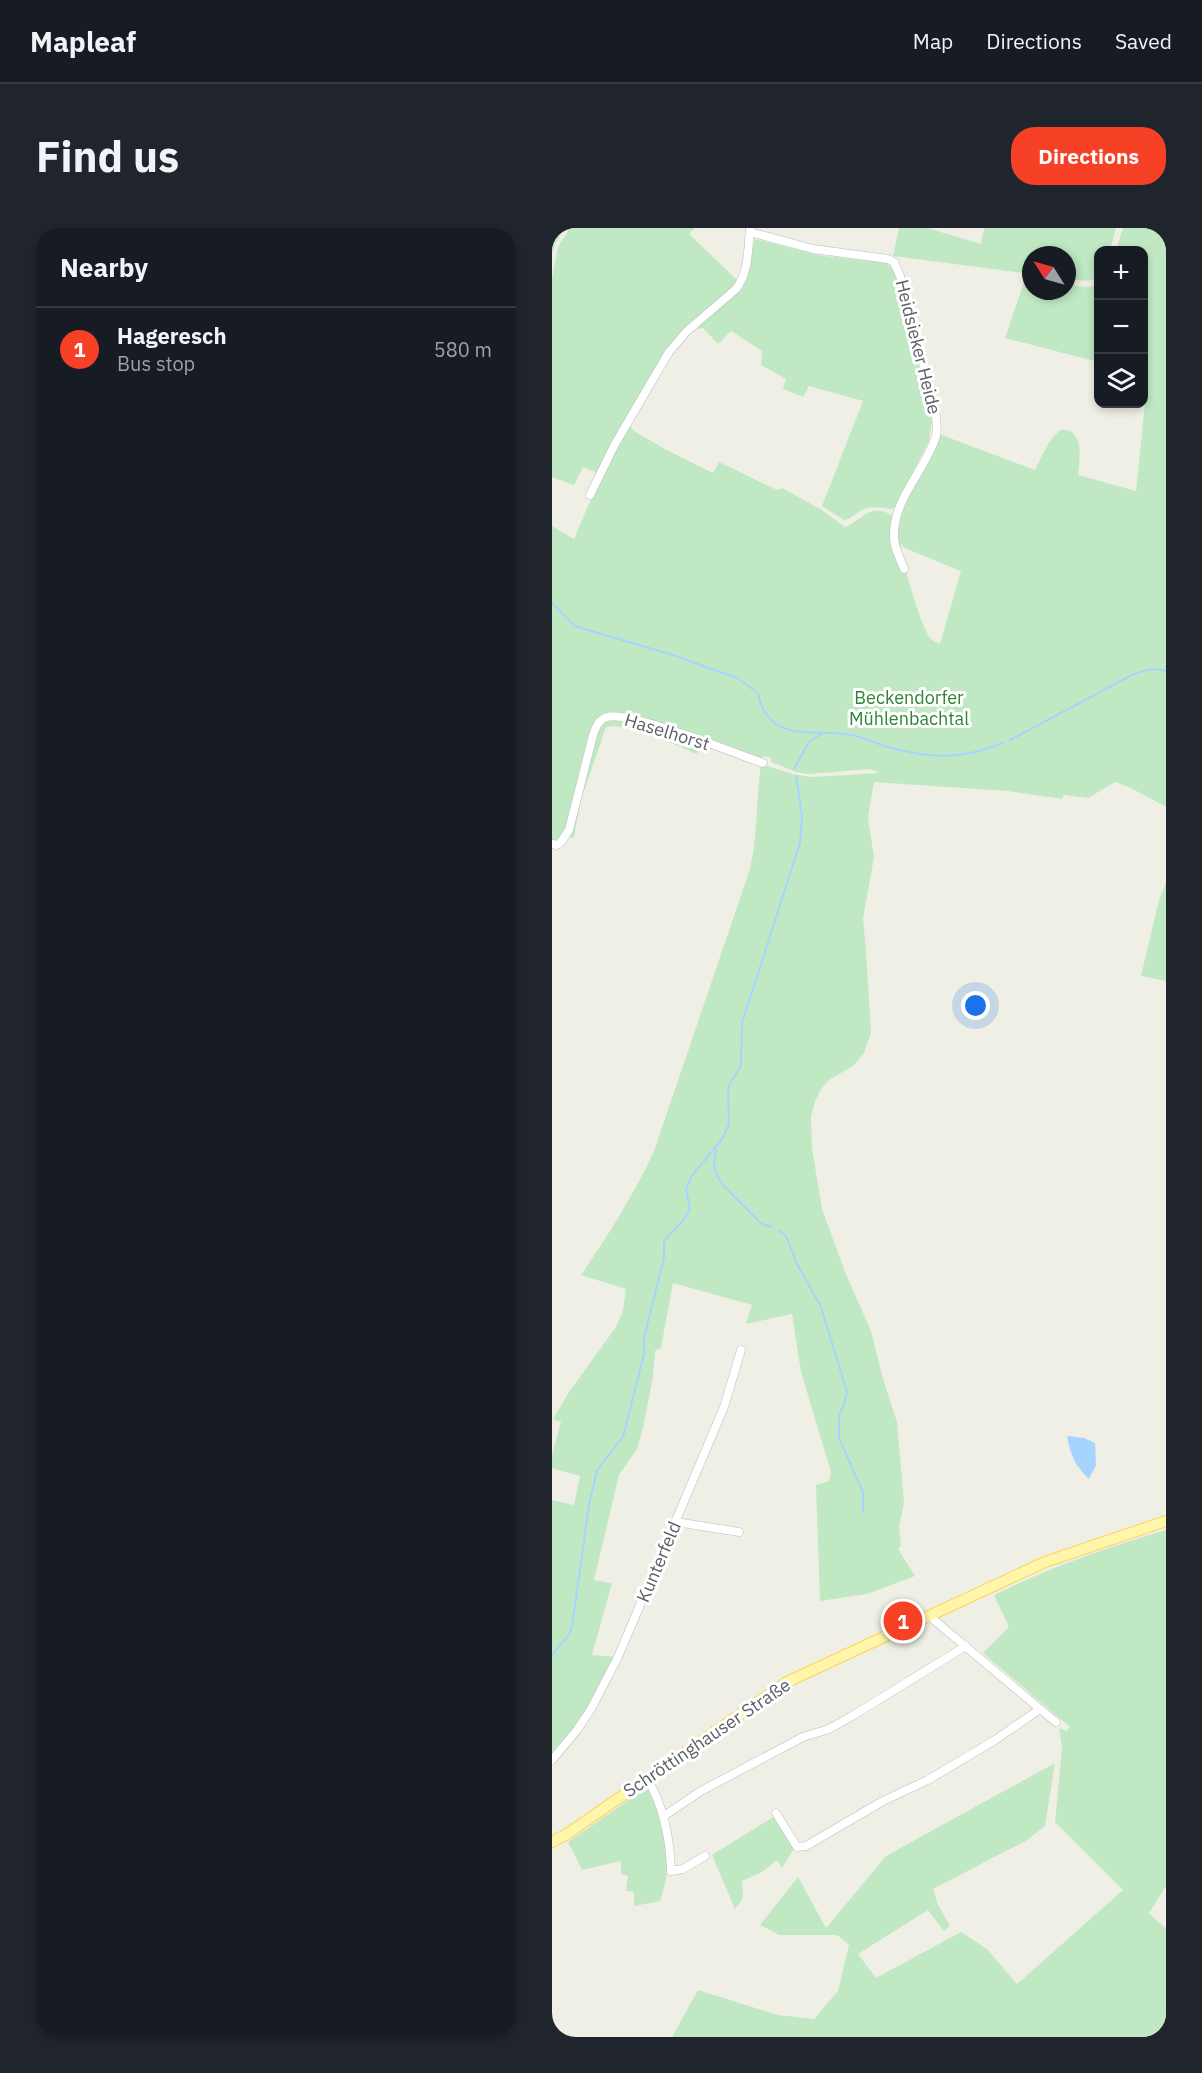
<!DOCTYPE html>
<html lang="en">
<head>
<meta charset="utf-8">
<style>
	:root { --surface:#171b24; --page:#20242c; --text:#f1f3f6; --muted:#9ea1a6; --line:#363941; --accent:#f64126 }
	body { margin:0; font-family:"IBM Plex Sans",sans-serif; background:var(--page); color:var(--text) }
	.controls { position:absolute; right:18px; top:18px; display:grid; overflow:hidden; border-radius:12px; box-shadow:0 3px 9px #0003 }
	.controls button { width:54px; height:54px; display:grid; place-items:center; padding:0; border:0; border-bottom:2px solid var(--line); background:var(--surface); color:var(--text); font:30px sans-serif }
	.compass { position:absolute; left:470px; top:18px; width:54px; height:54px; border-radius:50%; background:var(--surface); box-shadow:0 3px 9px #0003; rotate:307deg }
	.you { position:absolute; left:424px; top:778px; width:21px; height:21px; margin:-15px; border:4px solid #fff; border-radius:50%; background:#1a73e8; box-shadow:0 0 0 9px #1a73e833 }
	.badge { display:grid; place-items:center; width:39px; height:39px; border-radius:50%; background:var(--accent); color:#fff; font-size:20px; font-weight:700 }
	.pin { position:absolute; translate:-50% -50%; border:3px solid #fff; box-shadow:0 2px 6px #0006 }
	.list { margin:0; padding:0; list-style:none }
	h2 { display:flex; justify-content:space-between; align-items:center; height:78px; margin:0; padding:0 24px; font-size:26px }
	h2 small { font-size:20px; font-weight:400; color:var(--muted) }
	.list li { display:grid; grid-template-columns:39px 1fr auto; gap:18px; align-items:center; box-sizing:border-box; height:84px; padding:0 24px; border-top:2px solid var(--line) }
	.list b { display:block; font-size:22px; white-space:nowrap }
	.list p { margin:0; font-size:20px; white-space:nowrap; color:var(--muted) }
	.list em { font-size:20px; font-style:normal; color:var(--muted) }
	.icon { flex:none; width:33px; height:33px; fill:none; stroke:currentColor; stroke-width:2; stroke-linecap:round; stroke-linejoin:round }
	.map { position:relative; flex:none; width:614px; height:1809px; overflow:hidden; border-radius:24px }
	header { display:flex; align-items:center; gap:36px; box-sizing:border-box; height:84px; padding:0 30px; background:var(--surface); border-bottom:2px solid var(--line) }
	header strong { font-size:28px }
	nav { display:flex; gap:33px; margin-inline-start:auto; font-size:21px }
	.intro { display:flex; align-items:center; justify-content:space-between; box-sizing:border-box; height:144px; padding:0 36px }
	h1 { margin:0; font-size:42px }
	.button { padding:15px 27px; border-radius:24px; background:var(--accent); color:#fff; font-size:21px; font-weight:700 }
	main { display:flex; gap:36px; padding:0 36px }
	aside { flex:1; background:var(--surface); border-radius:24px; box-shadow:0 3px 9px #0003 }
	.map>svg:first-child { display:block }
	.green { fill:#c0e9c3; fill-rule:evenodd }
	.water { fill:#a7d4ff }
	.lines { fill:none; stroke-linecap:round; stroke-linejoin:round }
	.stream { stroke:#a7d4ff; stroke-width:2 }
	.minor-casing { stroke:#babdc2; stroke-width:9 }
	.major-casing { stroke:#fbd554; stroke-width:12 }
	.minor { stroke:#fff; stroke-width:8 }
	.major { stroke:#fff6ac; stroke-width:10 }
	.labels { text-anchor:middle; stroke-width:6; stroke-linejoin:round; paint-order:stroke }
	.street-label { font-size:18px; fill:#5d6167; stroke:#fff }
	.park-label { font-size:18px; fill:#2f8437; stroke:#fff }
</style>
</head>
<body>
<header>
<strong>Mapleaf</strong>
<nav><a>Map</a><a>Directions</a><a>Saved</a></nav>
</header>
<div class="intro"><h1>Find us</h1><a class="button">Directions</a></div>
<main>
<aside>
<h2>Nearby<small></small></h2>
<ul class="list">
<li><span class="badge">1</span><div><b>Hageresch</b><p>Bus stop</p></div><em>580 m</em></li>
</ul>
</aside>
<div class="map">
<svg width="614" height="1809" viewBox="0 0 614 1809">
	<rect width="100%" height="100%" fill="#f0efe5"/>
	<g class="green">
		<polygon points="0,0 13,0 3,16 0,26"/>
		<polygon points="18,0 143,0 137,6 187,54 132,103 46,245 31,239 22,257 0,249 0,50 6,19"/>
		<polygon points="347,0 375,0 429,16 432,0 564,0 558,22 546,22 546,50 535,53 515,51 515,27 479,27 479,46 341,28"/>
		<path d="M571 0H614V579L577 559 563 554 536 570 512 567 510 571 455 563 322 554 316 590 322 629 311 691 314 722 319 805 312 825 301 838 277 852 269 861 263 873 259 889 260 920 270 981 293 1044 319 1103 331 1151 345 1194 352 1275 347 1299 349 1318 346 1321 363 1348 315 1366 268 1373 264 1257 277 1253 279 1244 249 1144 240 1086 194 1096 200 1077 121 1055 109 1120 103 1123 101 1149 91 1200 85 1221 67 1247 42 1352 60 1355 40 1427 63 1429 37 1479 0 1527V1272L22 1277 28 1248 0 1240V1227L9 1194 1 1191 17 1164 64 1099 71 1083 74 1061 29 1047C56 1007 82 967 102 923L198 641C206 606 204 571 209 536L240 546 260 549 327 545 319 541 256 546 244 544 219 534V530L211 528 210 532 89 490 67 485 52 487 42 494 15 601 8 613 0 614V298L22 311 42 264 77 197 82 203 111 220 161 245 167 234 225 262 230 260 268 281 293 299C312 291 317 274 342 288L340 297 347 298 353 271 387 206 483 242C489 231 495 214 505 205 508 201 513 201 518 203 532 211 527 234 526 247L584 263 596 147 592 146V22H564ZM349 315 352 320 409 343 388 416C386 415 382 414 380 412 369 401 349 330 349 315Z"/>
		<path d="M203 11 265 27 334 35 341 41 348 61 380 192 377 213 344 278 340 281C330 280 319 277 310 282 303 286 300 290 292 292L270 278 311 173 257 158 251 169 231 161 234 151 209 137 210 123 179 103 166 116 151 100 146 101 148 95 187 61 194 53Z"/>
		<polygon points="473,51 479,51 479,63 515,63 515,57 536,59 546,57 546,134 453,110"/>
		<path d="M56 491 89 495 149 516 145 526C126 518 74 494 54 499L29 572 22 610 16 609 46 498Z"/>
		<polygon points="614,654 614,753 589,748 607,672"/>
		<path d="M614 1302V1658L597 1685 614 1701V1809H120L146 1762 226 1787 262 1791 286 1763 297 1717 285 1707H227L208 1697 246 1649 274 1700 334 1628 503 1535 493 1598 475 1612 381 1661 386 1677 398 1698 392 1703 376 1682 306 1726 324 1750 409 1704 435 1721 465 1756 571 1662 503 1594 510 1521 507 1500 515 1503 518 1499 431 1425 457 1399 442 1367C497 1340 555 1319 614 1302Z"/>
		<path d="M97 1558C107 1585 117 1612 115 1641 115 1652 111 1663 108 1673L82 1678V1664L74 1663 76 1648 69 1646V1633L30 1642 16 1614Z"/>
		<polygon points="223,1588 242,1620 230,1640 225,1632 210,1644 190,1653 191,1670 183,1681 160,1627"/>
	</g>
	<path class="water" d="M515 1208 532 1210 543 1215 544 1237 537 1251C523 1238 518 1226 515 1208Z"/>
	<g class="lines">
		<g class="stream">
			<path d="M0 375 23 398 121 427 185 450 206 465C216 517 262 500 300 507 315 510 328 518 343 521 385 531 411 531 451 515"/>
			<path d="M458 512 580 447C593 442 601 439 614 443"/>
			<polyline points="242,541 257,514 269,506"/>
			<polyline points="164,922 162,939 165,948 172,958 210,996 220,999"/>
			<polyline points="227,1003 234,1008 245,1036 269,1079 295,1164 291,1179 287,1186 287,1210 311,1264 311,1284"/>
			<polyline points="0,1427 17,1407 20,1399 37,1277 45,1242 71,1209 92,1126 92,1110 112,1030 112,1013 132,991 138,981 134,961 140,948 170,911 177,897 176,865 177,857 189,838 190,795 248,615 250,588 244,548"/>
		</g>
		<g class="minor-casing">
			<g id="minor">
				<path d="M198 4 261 21 336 31 342 34 348 48 383 180C384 189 386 199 384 208 374 241 342 270 342 306 341 318 348 330 352 341"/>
				<path d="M38 267 63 216 117 124 134 104 184 61C197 44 196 21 198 0"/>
				<path d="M0 616 5 617 9 614 17 602 41 507C44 499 46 492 55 489 75 482 185 526 211 535"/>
				<polyline points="124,1294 187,1304"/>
				<polyline points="379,1386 382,1392 488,1481"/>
				<polyline points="0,1532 25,1502 39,1481 66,1429 172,1179 189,1122"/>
				<path d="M95 1550C112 1579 118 1610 119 1643L131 1641 153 1628"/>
				<polyline points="224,1585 245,1619 254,1618 331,1573 376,1552 443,1512 488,1481 504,1494"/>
				<polyline points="112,1588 149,1563 251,1509 277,1501 300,1488 414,1418"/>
			</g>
		</g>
		<g class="major-casing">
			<polyline id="major" points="0,1614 15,1606 235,1454 493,1334 614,1293"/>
		</g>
		<use href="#minor" class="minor"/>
		<use href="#major" class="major"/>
	</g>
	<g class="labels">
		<g class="street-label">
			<text transform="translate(366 119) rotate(76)" y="6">Heidsieker Heide</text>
			<text transform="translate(115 504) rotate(17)" y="6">Haselhorst</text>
			<text transform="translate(107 1334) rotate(-67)" y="6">Kunterfeld</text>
			<text transform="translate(155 1510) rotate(-34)" y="6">Schröttinghauser Straße</text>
		</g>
		<g class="park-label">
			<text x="357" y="476">Beckendorfer<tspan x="357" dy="21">Mühlenbachtal</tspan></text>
		</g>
	</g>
</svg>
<div class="controls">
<button>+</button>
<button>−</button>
<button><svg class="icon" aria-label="layers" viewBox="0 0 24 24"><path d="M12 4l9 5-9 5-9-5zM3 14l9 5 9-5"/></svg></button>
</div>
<svg class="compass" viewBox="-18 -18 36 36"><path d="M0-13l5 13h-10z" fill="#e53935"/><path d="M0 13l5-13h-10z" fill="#9ea1a6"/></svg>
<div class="you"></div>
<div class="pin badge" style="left:351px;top:1393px">1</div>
</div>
</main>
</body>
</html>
